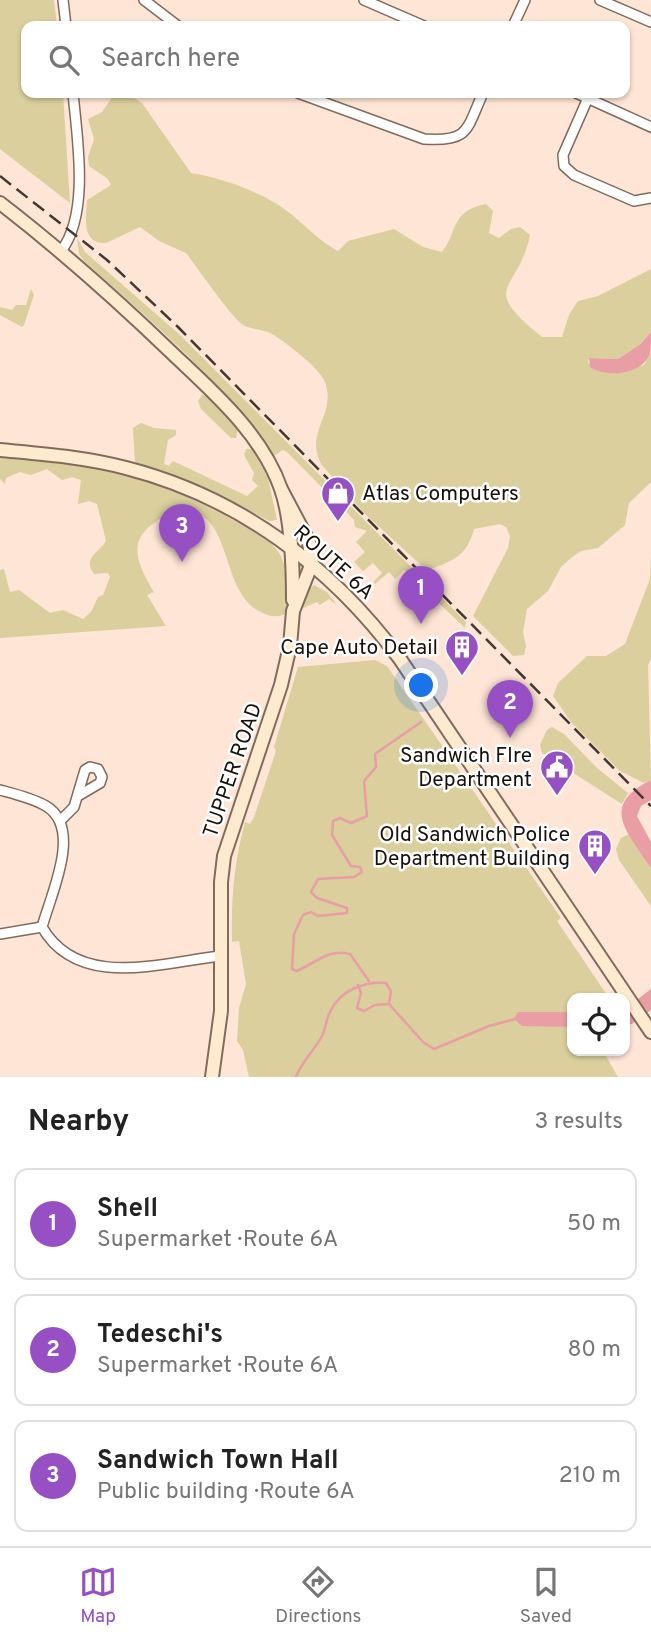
<!DOCTYPE html>
<html lang="en">
<head>
<meta charset="utf-8">
<style>
	:root { --surface:#fff; --page:#f2f2f2; --text:#222; --muted:#767676; --line:#e0e0e0; --accent:#9750c4 }
	body { margin:0; font-family:Overpass,sans-serif; background:var(--page); color:var(--text) }
	.controls { position:absolute; right:21px; bottom:21px; display:grid; overflow:hidden; border-radius:14px; box-shadow:0 2px 5px #0004 }
	.controls button { width:63px; height:63px; display:grid; place-items:center; padding:0; border:0; border-bottom:2px solid var(--line); background:var(--surface); color:var(--text); font:35px sans-serif }
	.you { position:absolute; left:422px; top:686px; width:24px; height:24px; margin:-18px; border:5px solid #fff; border-radius:50%; background:#1a73e8; box-shadow:0 0 0 10px #1a73e833 }
	.badge { display:grid; place-items:center; width:46px; height:46px; border-radius:50%; background:var(--accent); color:#fff; font-size:23px; font-weight:700 }
	.pin { position:absolute; translate:-50% -58px; filter:drop-shadow(0 2px 4px #0008) }
	.pin::after { content:''; position:absolute; top:37px; width:24px; height:21px; background:inherit; clip-path:polygon(0 0,100% 0,50% 100%) }
	.list { margin:0; padding:0; list-style:none }
	h2 { display:flex; justify-content:space-between; align-items:center; height:91px; margin:0; padding:0 28px; font-size:30px }
	h2 small { font-size:23px; font-weight:400; color:var(--muted) }
	.list li { display:grid; grid-template-columns:46px 1fr auto; gap:21px; align-items:center; box-sizing:border-box; height:112px; margin:0 14px 14px; padding:0 14px; border:2px solid var(--line); border-radius:14px }
	.list b { display:block; font-size:26px; white-space:nowrap }
	.list p { margin:0; font-size:23px; white-space:nowrap; color:var(--muted) }
	.list em { font-size:23px; font-style:normal; color:var(--muted) }
	.icon { flex:none; width:38px; height:38px; fill:none; stroke:currentColor; stroke-width:2; stroke-linecap:round; stroke-linejoin:round }
	.map { position:relative; flex:none; width:651px; height:1077px; overflow:hidden }
	.search { position:absolute; background:var(--surface); box-shadow:0 2px 5px #0004; left:21px; right:21px; top:21px; height:77px; display:flex; align-items:center; gap:18px; box-sizing:border-box; padding:0 24px; border-radius:14px; color:var(--muted); font-size:26px }
	.sheet { height:469px; background:var(--surface) }
	nav { display:flex; justify-content:space-around; align-items:center; box-sizing:border-box; height:98px; border-top:2px solid var(--line); background:var(--surface); font-size:19px; color:var(--muted) }
	nav a { display:grid; justify-items:center; gap:4px }
	nav .on { color:var(--accent) }
	.map>svg:first-child { display:block }
	.green { fill:#dacf9d }
	.water { fill:#e99ea5 }
	.lines { fill:none; stroke-linecap:round; stroke-linejoin:round }
	.stream { stroke:#e99ea5; stroke-width:2.5 }
	.street-casing { stroke:#806b5d; stroke-width:12 }
	.secondary-casing { stroke:#806b5d; stroke-width:16 }
	.street { stroke:#fff; stroke-width:9 }
	.secondary { stroke:#feebcf; stroke-width:12 }
	.rail { stroke:#433831; stroke-width:2.5; stroke-dasharray:14 7; stroke-linecap:butt }
	.labels { text-anchor:middle; stroke-width:5; stroke-linejoin:round; paint-order:stroke }
	.poi-label { font-size:21px; fill:#18100b; stroke:#fff; text-anchor:end }
	.street-label { font-size:21px; fill:#18100b; stroke:#fff }
</style>
</head>
<body>
<div class="map">
<svg width="651" height="1077" viewBox="0 0 651 1077">
	<rect width="100%" height="100%" fill="#fee5d5"/>
	<g class="green">
		<polygon points="0,0 54,0 57,26 26,26 26,93 63,93 70,203 0,149"/>
		<path d="M121 94 133 97 142 103 191 173C223 178 265 193 291 214 307 227 320 242 338 251L348 241 394 229 423 247 442 252C458 232 450 211 486 204L493 211 489 233 499 238 511 229 520 227 530 235C518 294 477 284 542 337H562L569 315 578 301 598 296 651 269V332L642 344 618 359 589 358 588 363 618 373 644 365 651 353V482L629 503 625 525 598 548 581 551 571 558 561 567 548 591 527 609 523 632 526 646 524 655 513 656 473 616 508 548 510 536 506 527 500 524 474 529C467 555 455 560 431 569L421 565 364 513 321 464C304 430 337 416 325 382 320 368 286 343 274 335 265 329 252 330 243 325 231 317 197 267 186 253L159 241 140 227 106 243C81 244 86 217 87 200L111 185 108 179 89 166 88 157 94 139 88 119 102 112 113 96Z"/>
		<path d="M77 238 85 252 179 334 466 622 465 628 404 570 395 579 389 572 375 584 373 582 382 573 373 563 363 571 354 562 365 552 356 542 367 531 355 527 354 520 287 452 283 450 275 455 271 453C220 379 150 320 84 261L79 254Z"/>
		<polygon points="31,289 34,295 24,325 22,327 0,315 0,307 12,310 16,305 26,305"/>
		<polygon points="202,395 208,396 238,429 236,438 231,438 201,409 198,401"/>
		<polygon points="141,423 154,428 176,430 176,435 168,440 164,464 169,466 173,461 247,496 258,486 252,480 254,473 244,455 246,449 252,449 268,478 277,520 269,521 210,490 135,464 133,428"/>
		<path d="M0 455C89 465 151 474 231 519 265 538 286 544 288 587 289 596 290 605 287 613 278 618 270 617 261 612 217 592 236 505 176 510 132 532 127 548 154 592L147 595 166 626 0 638V570L4 569 10 592 19 590 50 613 63 610 83 619 91 612 98 597 103 595 110 577 108 573 94 574C82 557 99 553 106 541L97 504 89 501 78 504 81 480 72 477 62 480 47 469 31 475 20 472 6 478 5 484 0 479Z"/>
		<polygon points="651,555 651,659 648,665 651,780 644,783 620,771 571,722 553,696 558,683 587,656 606,656 625,644 650,579"/>
		<polygon points="314,585 327,592 337,605 329,599 320,605 317,602 301,609 303,596"/>
		<path d="M375 660 387 666 561 918 557 921 609 998H572V1015L567 1027H572V1051H603L618 1077H249L243 1050 237 1041 239 1008 246 984 239 941 232 942C231 899 234 863 245 822L250 824 254 817 276 751 274 747 298 667Z"/>
		<polygon points="552,727 564,734 597,768 628,793 622,804 542,753 540,745 547,730"/>
		<polygon points="629,834 651,868 651,906 619,860 616,849 621,838"/>
	</g>
	<g class="water">
		<path d="M651 332C651 339 651 348 650 354 642 375 606 378 590 367L589 358 618 359 641 344Z"/>
		<path d="M651 780V800L641 806 637 816 651 842V868C627 831 599 806 651 780Z"/>
		<polygon points="651,989 651,1010 632,1024 625,1025 625,1009"/>
		<polygon points="518,1012 572,1012 572,1027 522,1026 514,1019"/>
	</g>
	<g class="lines">
		<g class="stream">
			<path d="M369 981 350 954C329 948 316 963 297 971L292 969 294 934 303 915 311 912 318 916 347 913V908L317 898 311 892 318 879 354 877 362 872 360 867 351 866 332 835 333 821 340 818 351 823 367 816 364 781 376 767 375 754 421 722"/>
			<polyline points="358,985 361,993 357,1008 364,1011 375,1005 389,1004"/>
			<path d="M296 1077C302 1061 314 1051 322 1036 326 1028 326 1018 331 1010 341 990 365 981 386 983L391 991 389 1004 423 1042 434 1049 489 1026 515 1019"/>
		</g>
		<g class="street-casing">
			<g id="street">
				<polyline points="63,0 66,26"/>
				<polyline points="144,0 178,26"/>
				<polyline points="364,0 424,26"/>
				<polyline points="600,0 651,22"/>
				<polyline points="513,26 525,0"/>
				<path d="M298 93 424 139C470 142 466 130 483 93"/>
				<polyline points="576,93 651,127"/>
				<polyline points="588,98 563,155 564,166 574,175 634,201 651,198"/>
				<path d="M61 251C90 214 77 137 73 93"/>
				<path d="M0 790C15 794 32 798 46 806 83 828 51 894 42 927 78 990 160 963 220 956"/>
				<polyline points="61,820 74,807 85,770 90,767 98,769 102,777 100,783 78,796"/>
				<polyline points="0,934 42,927"/>
			</g>
		</g>
		<g class="secondary-casing">
			<g id="secondary">
				<path d="M0 203C61 250 117 300 172 353 213 392 262 434 281 489 291 517 293 569 293 600"/>
				<path d="M0 450C42 454 85 457 126 468 239 497 331 566 400 659L651 1032"/>
				<polyline points="212,1077 221,1011 221,882 224,856 281,685 290,646 293,611 312,563 309,542 282,491"/>
			</g>
		</g>
		<use href="#street" class="street"/>
		<use href="#secondary" class="secondary"/>
		<polyline class="rail" points="0,176 107,260 178,327 651,806"/>
	</g>
	<defs>
		<g id="shop-pin" transform="scale(1.75)"><path d="M0 17L-7.5 6A9.5 9.5 0 1 1 7.5 6Z" fill="#9750c4" stroke="#fff"/><path d="M-5-2.5h2.3a2.7 3.5 0 0 1 5.4 0H5L5.5 6h-11ZM-1.5-2.5h3a1.5 2.3 0 0 0-3 0Z" fill="#fff"/></g>
		<g id="building-pin" transform="scale(1.75)"><path d="M0 17L-7.5 6A9.5 9.5 0 1 1 7.5 6Z" fill="#9750c4" stroke="#fff"/><path d="M-4-6H4V6H1V3H-1V6H-4ZM-2.5-4.3h1.7v1.8h-1.7ZM.8-4.3h1.7v1.8H.8ZM-2.5-1h1.7V.8h-1.7ZM.8-1h1.7V.8H.8Z" fill="#fff"/></g>
		<g id="civic-pin" transform="scale(1.75)"><path d="M0 17L-7.5 6A9.5 9.5 0 1 1 7.5 6Z" fill="#9750c4" stroke="#fff"/><path d="M-.6-6.5H3V-4.5H.6V-3L4-1V1h2V6H-6V1h2V-1L-.6-3ZM-1.2 2.5V6h2.4V2.5Z" fill="#fff"/></g>
	</defs>
	<g fill-rule="evenodd">
		<use href="#shop-pin" x="338" y="493"/>
		<use href="#building-pin" x="462" y="647"/>
		<use href="#civic-pin" x="557" y="767"/>
		<use href="#building-pin" x="595" y="846"/>
	</g>
	<g class="labels">
		<g class="poi-label">
			<text x="362" y="500" text-anchor="start">Atlas Computers</text>
			<text x="438" y="654">Cape Auto Detail</text>
			<text x="532" y="762">Sandwich FIre<tspan x="532" dy="24">Department</tspan></text>
			<text x="570" y="841">Old Sandwich Police<tspan x="570" dy="24">Department Building</tspan></text>
		</g>
		<g class="street-label">
			<text transform="translate(334 562) rotate(42)" y="7">ROUTE 6A</text>
			<text transform="translate(232 770) rotate(-71)" y="7">TUPPER ROAD</text>
		</g>
	</g>
</svg>
<div class="controls">
<button><svg class="icon" aria-label="locate" viewBox="0 0 24 24"><circle cx="12" cy="12" r="6"/><path d="M12 2v4M12 18v4M2 12h4M18 12h4"/></svg></button>
</div>
<div class="you"></div>
<div class="pin badge" style="left:421px;top:624px">1</div>
<div class="pin badge" style="left:510px;top:738px">2</div>
<div class="pin badge" style="left:182px;top:562px">3</div>
<div class="search"><svg class="icon" aria-label="search" viewBox="0 0 24 24"><circle cx="10" cy="10" r="6"/><path d="M15 15l6 6"/></svg>Search here</div>
</div>
<section class="sheet">
<h2>Nearby<small>3 results</small></h2>
<ul class="list">
<li><span class="badge">1</span><div><b>Shell</b><p>Supermarket · Route 6A</p></div><em>50 m</em></li>
<li><span class="badge">2</span><div><b>Tedeschi's</b><p>Supermarket · Route 6A</p></div><em>80 m</em></li>
<li><span class="badge">3</span><div><b>Sandwich Town Hall</b><p>Public building · Route 6A</p></div><em>210 m</em></li>
</ul>
</section>
<nav>
<a class="on"><svg class="icon" aria-label="map" viewBox="0 0 24 24"><path d="M3 6l6-2 6 2 6-2v14l-6 2-6-2-6 2zM9 4v14M15 6v14"/></svg>Map</a>
<a><svg class="icon" aria-label="directions" viewBox="0 0 24 24"><path d="M12 3l9 9-9 9-9-9zM9 14v-3h6M13 9l2 2-2 2"/></svg>Directions</a>
<a><svg class="icon" aria-label="saved" viewBox="0 0 24 24"><path d="M7 4h10v16l-5-4-5 4z"/></svg>Saved</a>
</nav>
</body>
</html>
